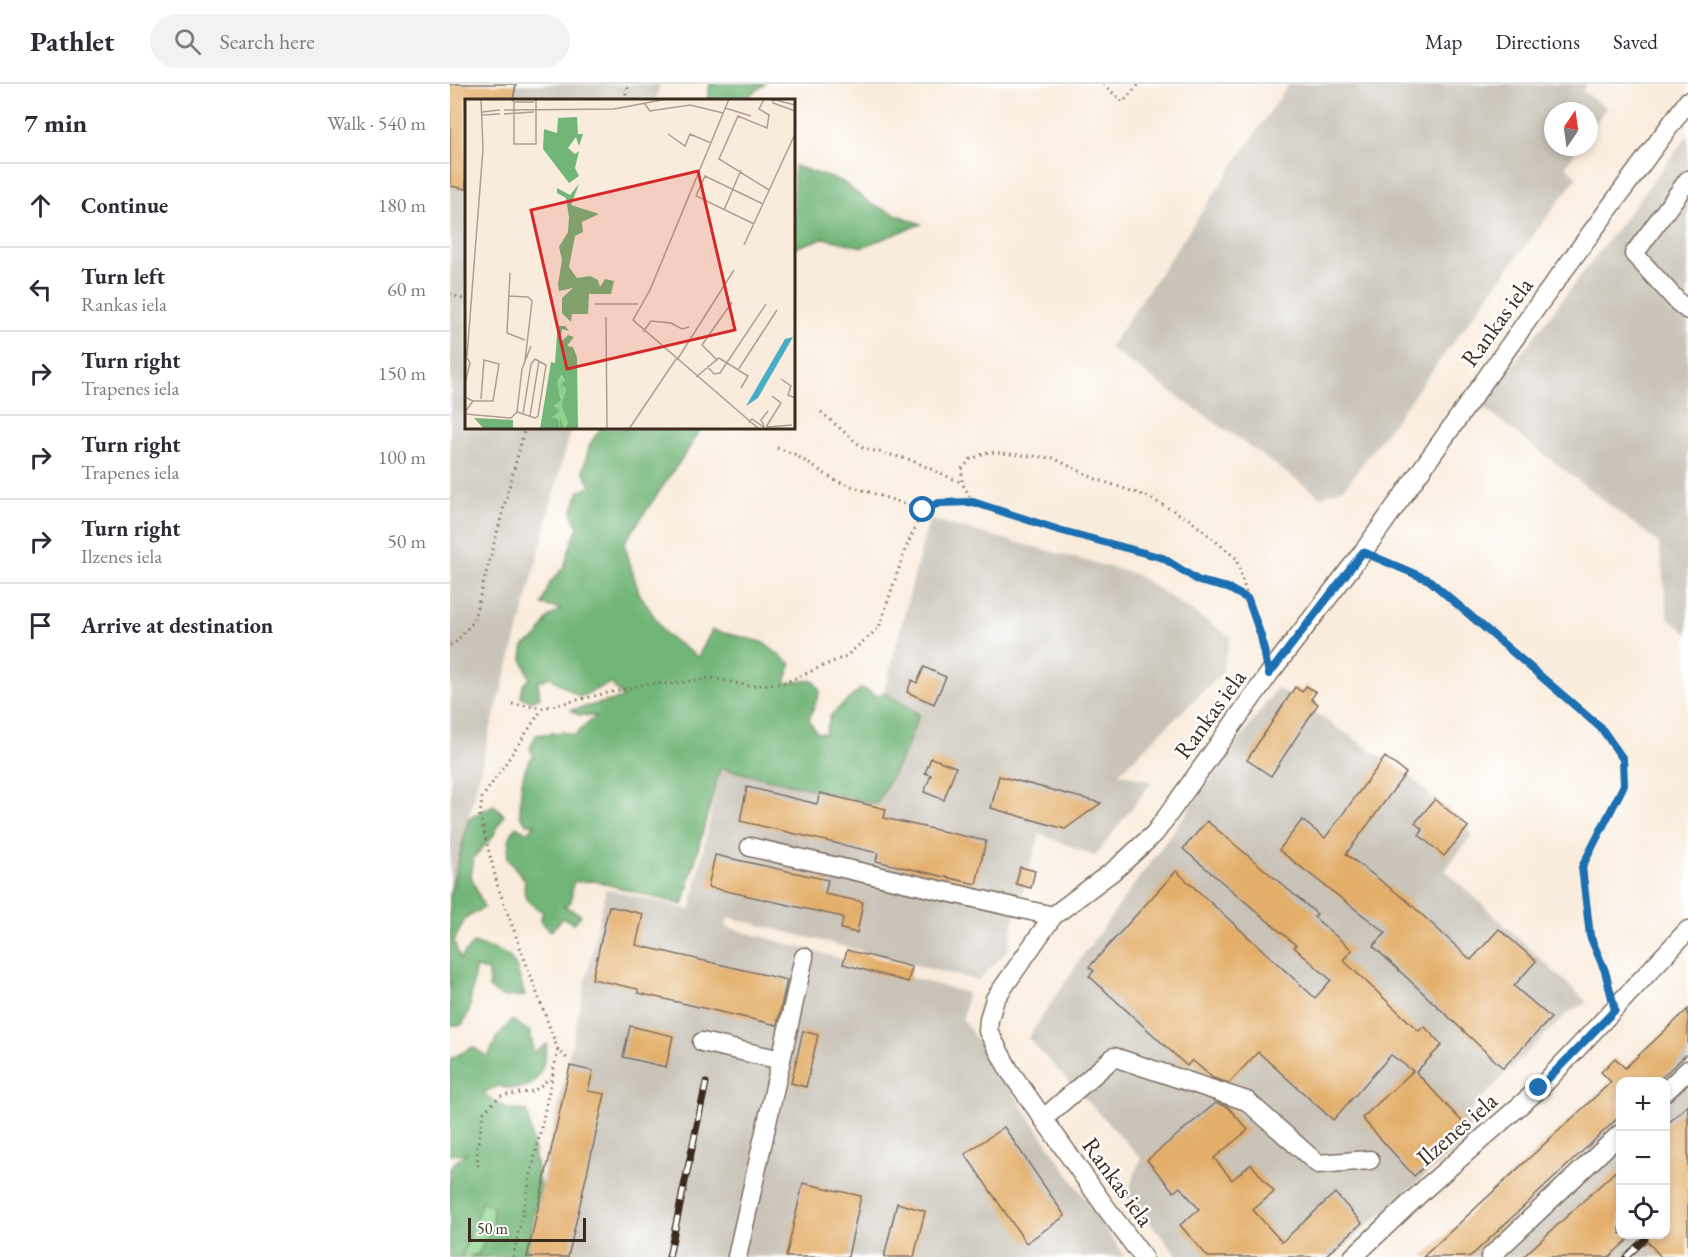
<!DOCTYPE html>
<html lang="en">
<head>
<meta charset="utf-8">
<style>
	:root { --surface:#fff; --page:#f2f2f3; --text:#2b2b33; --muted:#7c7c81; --line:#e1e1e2 }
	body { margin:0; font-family:"EB Garamond",serif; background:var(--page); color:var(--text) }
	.controls { position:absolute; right:18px; bottom:18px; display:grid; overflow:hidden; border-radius:12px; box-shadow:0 3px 9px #0003 }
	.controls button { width:54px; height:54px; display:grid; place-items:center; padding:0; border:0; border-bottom:2px solid var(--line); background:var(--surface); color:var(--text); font:30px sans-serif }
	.compass { position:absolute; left:1094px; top:18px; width:54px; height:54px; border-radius:50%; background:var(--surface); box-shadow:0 3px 9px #0003; rotate:13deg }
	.scale { position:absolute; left:18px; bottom:15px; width:118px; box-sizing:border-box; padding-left:6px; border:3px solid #3b2a1e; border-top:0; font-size:16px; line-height:21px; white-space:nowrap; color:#3b2a1e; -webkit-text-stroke:4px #fff; paint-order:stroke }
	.stop { position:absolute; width:18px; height:18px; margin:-14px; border:4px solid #1f6fb2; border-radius:50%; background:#fff }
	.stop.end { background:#1f6fb2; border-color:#fff; box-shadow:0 2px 6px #0008 }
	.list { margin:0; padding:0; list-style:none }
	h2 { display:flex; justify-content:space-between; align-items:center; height:78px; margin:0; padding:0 24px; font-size:26px }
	h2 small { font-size:20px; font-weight:400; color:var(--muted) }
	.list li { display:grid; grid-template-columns:39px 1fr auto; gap:18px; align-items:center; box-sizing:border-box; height:84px; padding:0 24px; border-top:2px solid var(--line) }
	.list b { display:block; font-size:22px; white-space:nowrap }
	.list p { margin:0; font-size:20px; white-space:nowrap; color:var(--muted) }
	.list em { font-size:20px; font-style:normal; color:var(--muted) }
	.icon { flex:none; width:33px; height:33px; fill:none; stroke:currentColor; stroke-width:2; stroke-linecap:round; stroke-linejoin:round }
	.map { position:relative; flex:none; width:1238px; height:1173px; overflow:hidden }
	header { display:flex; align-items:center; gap:36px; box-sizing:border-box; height:84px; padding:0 30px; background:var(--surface); border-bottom:2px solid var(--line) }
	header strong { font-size:28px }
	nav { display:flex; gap:33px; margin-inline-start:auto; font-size:21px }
	.search { width:420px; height:54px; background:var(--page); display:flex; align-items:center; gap:15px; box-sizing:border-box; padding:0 21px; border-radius:33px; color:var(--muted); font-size:22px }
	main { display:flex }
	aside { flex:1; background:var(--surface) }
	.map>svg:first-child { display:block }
	.industrial { fill:#c9c3b8; fill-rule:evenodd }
	.green { fill:#8dd38d; stroke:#647e56; stroke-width:1.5 }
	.forest { fill:#72b578; stroke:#56704b; stroke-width:1.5 }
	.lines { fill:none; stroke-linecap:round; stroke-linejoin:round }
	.stream { stroke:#48aec7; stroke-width:4.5 }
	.building { fill:#e3af6a }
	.minor-casing { stroke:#7e6e60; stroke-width:21 }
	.path { stroke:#7e6e60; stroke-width:3; stroke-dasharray:1.5 4.5; stroke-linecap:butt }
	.minor { stroke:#fff; stroke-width:18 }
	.rail-casing { stroke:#3b2a1e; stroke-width:7 }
	.rail { stroke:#fff; stroke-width:4.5; stroke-dasharray:14; stroke-linecap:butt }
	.route { stroke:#1f6fb2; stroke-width:8 }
	.labels { text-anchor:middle; stroke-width:5; stroke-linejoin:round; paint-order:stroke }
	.street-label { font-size:24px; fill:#3b2a1e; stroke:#fff }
	.inset-road { fill:none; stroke:#ad9e90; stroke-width:1.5 }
	.view { fill:#d62828; fill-opacity:0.15; stroke:#d62828; stroke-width:3 }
	.inset-edge { fill:none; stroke:#3b2a1e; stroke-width:3 }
</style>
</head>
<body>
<header>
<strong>Pathlet</strong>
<div class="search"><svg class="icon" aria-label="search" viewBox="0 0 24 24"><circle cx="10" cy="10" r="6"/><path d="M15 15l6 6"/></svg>Search here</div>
<nav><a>Map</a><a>Directions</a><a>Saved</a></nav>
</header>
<main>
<aside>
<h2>7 min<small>Walk · 540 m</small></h2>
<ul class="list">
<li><svg class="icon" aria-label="ahead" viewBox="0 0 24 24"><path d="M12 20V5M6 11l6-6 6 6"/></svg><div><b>Continue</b></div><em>180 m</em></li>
<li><svg class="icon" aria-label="left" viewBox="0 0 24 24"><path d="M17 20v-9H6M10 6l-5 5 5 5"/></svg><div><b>Turn left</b><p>Rankas iela</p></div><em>60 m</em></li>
<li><svg class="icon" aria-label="right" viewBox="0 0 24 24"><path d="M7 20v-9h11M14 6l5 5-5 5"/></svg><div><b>Turn right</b><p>Trapenes iela</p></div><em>150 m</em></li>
<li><svg class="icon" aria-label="right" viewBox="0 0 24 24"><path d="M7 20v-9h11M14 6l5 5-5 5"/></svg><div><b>Turn right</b><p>Trapenes iela</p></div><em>100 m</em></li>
<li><svg class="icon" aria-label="right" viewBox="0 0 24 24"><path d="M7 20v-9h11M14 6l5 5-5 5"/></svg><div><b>Turn right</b><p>Ilzenes iela</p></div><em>50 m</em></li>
<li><svg class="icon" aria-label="arrive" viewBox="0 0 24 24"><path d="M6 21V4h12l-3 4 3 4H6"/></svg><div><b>Arrive at destination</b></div></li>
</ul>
</aside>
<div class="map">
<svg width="1238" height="1173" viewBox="0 0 1238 1173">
	<rect width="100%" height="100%" fill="#fff"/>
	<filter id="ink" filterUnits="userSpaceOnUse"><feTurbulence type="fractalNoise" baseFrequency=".0167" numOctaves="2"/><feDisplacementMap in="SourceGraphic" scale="12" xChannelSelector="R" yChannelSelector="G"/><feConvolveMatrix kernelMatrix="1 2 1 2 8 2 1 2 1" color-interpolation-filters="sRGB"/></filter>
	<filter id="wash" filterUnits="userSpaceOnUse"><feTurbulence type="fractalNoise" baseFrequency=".008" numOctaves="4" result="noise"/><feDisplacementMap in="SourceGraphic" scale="24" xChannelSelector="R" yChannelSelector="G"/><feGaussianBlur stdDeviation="1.35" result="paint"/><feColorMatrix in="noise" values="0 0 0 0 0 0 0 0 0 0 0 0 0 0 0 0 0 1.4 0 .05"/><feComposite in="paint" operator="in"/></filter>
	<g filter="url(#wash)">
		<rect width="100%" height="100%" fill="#f9ecdc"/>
		<g class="industrial">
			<polygon points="66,0 210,0 206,16 63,16"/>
			<polygon points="839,0 1137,0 1132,7 1156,24 1139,48 1139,27 1103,27 1103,63 1129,63 1116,82 1127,93 895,403 871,413 659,264"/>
			<polygon points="1238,51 1238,550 1218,533 1209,459 1031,322"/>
			<polygon points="0,102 16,105 16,344 121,344 72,533 39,650 0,810"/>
			<polygon points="479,435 685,490 781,553 772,589 669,689 702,698 645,772 590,750 565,831 558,866 528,897 278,833 276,843 517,909 513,936 675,1173 75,1173 156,805 241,826 270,684 427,720 457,662 469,630 434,608"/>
			<polygon points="827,604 956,689 1023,750 995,786 1137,918 1118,929 1054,991 1019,1029 1023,1037 1010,1061 882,1173 729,1173 677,1112 691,1074 578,954 631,874"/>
			<path d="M1238 925V1173H973ZM1170 998H1216V1150H1170Z"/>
		</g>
		<polygon class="green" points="51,1109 36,1173 1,1173 0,1138 9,1126"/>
		<g class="forest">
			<polygon points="260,0 315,0 293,16 257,16"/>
			<polygon points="344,82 391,97 423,121 471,140 412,163 374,154 344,164"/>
			<path d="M151 344H250L241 361 174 459 189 509 216 551 248 573 262 546 312 558 341 580 335 599 363 596 370 607 359 636 366 648 375 650 381 631 412 604 428 612 434 608 469 630 457 662 427 720 270 684 233 821 145 797 123 798 121 818 114 822 131 831 124 839 113 834 101 847 90 837 93 828C77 817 72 817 75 796L57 774 60 753 66 742 78 749 85 740H77L70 731C70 711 70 687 83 672L80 664 86 651 113 648 125 651 146 632 129 631 121 626 173 614 161 599 130 613 100 593 88 598 90 613 81 617 71 613 73 601 80 595 72 574 74 562 88 553 97 535 111 525 92 521 100 499 114 483 122 457 128 443 122 430 129 407 141 403 133 386 140 360Z"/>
			<path d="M44 721 54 731 43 752 24 773 21 792 34 824 16 833 4 857 10 875 23 859C66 872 63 870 75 912L52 913 39 904 38 887 25 884 19 928 12 941H0V810L19 734Z"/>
			<path d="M62 936 80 948 84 969 97 960C93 992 84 1012 48 1002L33 1009 57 1025 77 1027 90 1103 75 1173H20L28 1170 43 1141V1123L32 1117 12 1173H0V1083L16 1069 0 1071V975L23 963 38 973 47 953Z"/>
		</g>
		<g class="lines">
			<polyline class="stream" points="247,349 250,344"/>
		</g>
		<g id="blocks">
			<g class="building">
				<polygon points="0,0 66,0 63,16 16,16 16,105 0,102"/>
				<polygon points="474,583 496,593 484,620 457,608 462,596 467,599"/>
				<polygon points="856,602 866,608 861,615 868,620 821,692 797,676 845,603 852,608"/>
				<polygon points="935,673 956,689 896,770 956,816 1021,876 1049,845 1086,877 1064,902 1101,934 1053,984 923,862 936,849 829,766 852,736 875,754"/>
				<polygon points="481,674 506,683 494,716 474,708 481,691 475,689"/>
				<polygon points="549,692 651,719 615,745 541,724"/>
				<polygon points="297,703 367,720 370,709 436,725 434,734 536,757 526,800 426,777 428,769 290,737"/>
				<polygon points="985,715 1018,743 994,772 969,751 973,746 965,739"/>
				<polygon points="757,737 867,830 864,833 902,866 893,876 969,947 974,942 992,961 966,988 1017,1043 964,1092 912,1034 963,987 941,971 883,1036 808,968 779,999 763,994 742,976 737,982 639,892 644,887 639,883 726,787 865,914 881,896 844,863 846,861 733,765"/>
				<polygon points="265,771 378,796 375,810 413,818 407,849 391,845 393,833 258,803"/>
				<polygon points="570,783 585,787 581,804 566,800"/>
				<polygon points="159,822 193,830 186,861 337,896 327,941 188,909 188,905 142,895"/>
				<polygon points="397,866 462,883 458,898 393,880"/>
				<polygon points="1238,925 1238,969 1207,998 1170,998 1170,1032 1020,1173 973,1173 1161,998 1151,988 1165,974 1175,984"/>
				<polygon points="180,942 223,952 216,983 173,973"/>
				<polygon points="353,947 368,951 356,1003 341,999"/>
				<polygon points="120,982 143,987 138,1007 155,1010 118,1173 77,1173"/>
				<polygon points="766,1019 778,1023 798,1046 764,1074 782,1096 801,1080 824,1108 803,1126 832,1158 885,1109 912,1139 874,1173 758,1173 730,1141 749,1125 730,1103 724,1108 697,1076"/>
				<polygon points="1238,1021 1238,1173 1211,1173 1191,1150 1215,1150 1215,1042"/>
				<polygon points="554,1043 615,1132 576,1159 515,1070"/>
				<polygon points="1170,1083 1170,1150 1184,1150 1159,1173 1073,1173"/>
				<polygon points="353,1099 411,1112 398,1173 336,1173"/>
				<polygon points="447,1119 475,1127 464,1173 434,1173"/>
			</g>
		</g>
	</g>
	<g filter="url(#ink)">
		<use href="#blocks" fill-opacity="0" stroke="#7e6e60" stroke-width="1.5"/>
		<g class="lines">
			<g class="minor-casing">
				<g id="minor">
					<polyline points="1238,96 1184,170 1229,219 1238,226"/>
					<polyline points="300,763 603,832"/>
					<polyline points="252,958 331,976"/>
					<polyline points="1216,1007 1238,986"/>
					<polyline points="593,1035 664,973 797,1017 868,1080 920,1076"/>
					<polyline points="287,1173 354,873"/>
					<polyline points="693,1173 654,1121 559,986 538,947 539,935 545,915 603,832 667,784 705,749 819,590 913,468 1086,224 1238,17"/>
					<polyline points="903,1173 978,1102 1090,1004 1238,846"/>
					<polyline points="1040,1173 1170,1050"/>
				</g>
			</g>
			<g class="path">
				<polyline points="653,0 673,18 689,0"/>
				<polyline points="174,16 179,0"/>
				<polyline points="0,210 16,216"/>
				<polyline points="371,328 413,364 461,376 512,399"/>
				<polyline points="327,364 344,370 386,397 473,426"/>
				<polyline points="523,418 512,399 512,385 521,375 539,368 603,374 646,395 696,412 739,435 786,474 814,569"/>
				<polyline points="928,475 979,496 1152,645 1173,675 1174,701 1132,783 1140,852 1155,887 1160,907"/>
				<polyline points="0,561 4,560 23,538 75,344"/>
				<polyline points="62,620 93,624 200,599 220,600 262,594 299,602 334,599 396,572 429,544 455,466 473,426 489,419 523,418 609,446 713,474 749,497 778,504 798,515"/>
				<polyline points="93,624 32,714 30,732 48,803 108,966 118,975"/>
				<polyline points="28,1082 27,1063 34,1028 50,1012 84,1007 100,994"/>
				<polyline points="63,1173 108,966"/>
			</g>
			<use href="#minor" class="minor"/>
			<g class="rail-casing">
				<g id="rail">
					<polyline points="219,1173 256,999"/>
					<polyline points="1176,1173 1195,1155"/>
				</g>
			</g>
			<use href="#rail" class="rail"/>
		</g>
	</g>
	<g class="lines" filter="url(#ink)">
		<polyline class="route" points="473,426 489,419 523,418 609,446 713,474 749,497 778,504 798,515 811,552 819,590 913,468 979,496 1152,645 1173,675 1174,701 1132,783 1140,852 1155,887 1165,926 1089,1004"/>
	</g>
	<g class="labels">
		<g class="street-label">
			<text transform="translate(1047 238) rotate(-54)" y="8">Rankas iela</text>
			<text transform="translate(760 630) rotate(-54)" y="8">Rankas iela</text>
			<text transform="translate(1007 1045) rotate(-41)" y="8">Ilzenes iela</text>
			<text transform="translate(668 1098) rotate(54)" y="8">Rankas iela</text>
		</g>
	</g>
	<g transform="translate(15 15)">
		<rect width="330" height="330" fill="#f9ecdc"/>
		<path d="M95 276 100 281 96 285 97 290 98 286 101 291 96 306 103 324 99 330 97 326 94 330 87 317 92 301 96 299 91 283Z" fill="#8dd38d"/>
		<path d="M112 18 113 35H118L114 47 111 38 103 49 110 55 114 52 110 69 114 77 104 84 78 50 79 30 92 34 93 19ZM114 85 106 106 134 115 117 123 118 133 110 137 104 168 112 179 125 177 133 181 135 188 140 180 149 182 146 195H124L123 215H107L106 223 97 214V199L108 189 94 192 93 185 97 161 94 148 103 133 104 118 101 99 92 94V89L105 96ZM94 208 93 227H100L104 232 97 230 95 244 103 236 109 238 102 247 108 248 112 258 113 330H95V318L99 330 103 324 96 306 101 291 98 286 97 293 96 285 100 281 96 276 92 283 96 301 89 307 95 312 87 318 94 321V330H75L86 263 90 264ZM9 319 48 321V330H19Z" fill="#72b578"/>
		<path d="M328 238 293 299 281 307 320 240Z" fill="#48aec7"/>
		<path class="inset-road" d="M46 0 49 3V45H71V0M264 0 185 191 168 221 294 330M299 0 294 10 304 16 302 29 273 17 254 60 304 91M307 0 308 4 330 12M307 0 330 6M49 3H69M179 4 185 12 225 6 258 14M260 9 286 17M39 11 149 10 202 0M17 13 35 11M39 15 69 13M17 16 35 15M203 35 220 47 225 35 246 44M259 111 276 71M289 125 231 97 240 77 298 105M279 146 330 35M45 174 42 234 60 241M44 197 63 198 67 202 60 262M130 205H173M141 218 142 330M178 233 186 222 206 224 217 230 224 228M2 257 18 50 16 0M212 261 269 171M252 261 237 246 267 203M242 267 249 275 255 274 301 205M273 271 312 211M231 278 254 259 283 277 276 289M316 280 326 287 323 296 330 299M0 284 5 264 1 257M0 298 8 302 0 313M8 302H28L34 265 19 261 16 300M52 313 70 319 73 317 81 266 70 260 66 265 58 315M52 313 57 270 66 247M0 315 46 319 52 313M65 317 74 262M284 324 287 320 300 329M299 327 296 321 303 312M301 328 316 304 307 297M302 328 327 326M164 330 211 260"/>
		<path class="view" d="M233 72 270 231 102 270 66 111Z"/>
		<rect width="330" height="330" class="inset-edge"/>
	</g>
</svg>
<div class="controls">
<button>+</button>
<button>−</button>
<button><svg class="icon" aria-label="locate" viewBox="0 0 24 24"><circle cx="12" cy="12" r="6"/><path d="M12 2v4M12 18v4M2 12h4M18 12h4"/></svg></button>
</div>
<svg class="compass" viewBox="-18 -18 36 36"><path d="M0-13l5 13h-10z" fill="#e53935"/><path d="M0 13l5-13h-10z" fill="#7c7c81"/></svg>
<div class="scale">50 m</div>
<div class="stop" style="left:473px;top:426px"></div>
<div class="stop end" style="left:1089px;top:1004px"></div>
</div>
</main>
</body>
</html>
